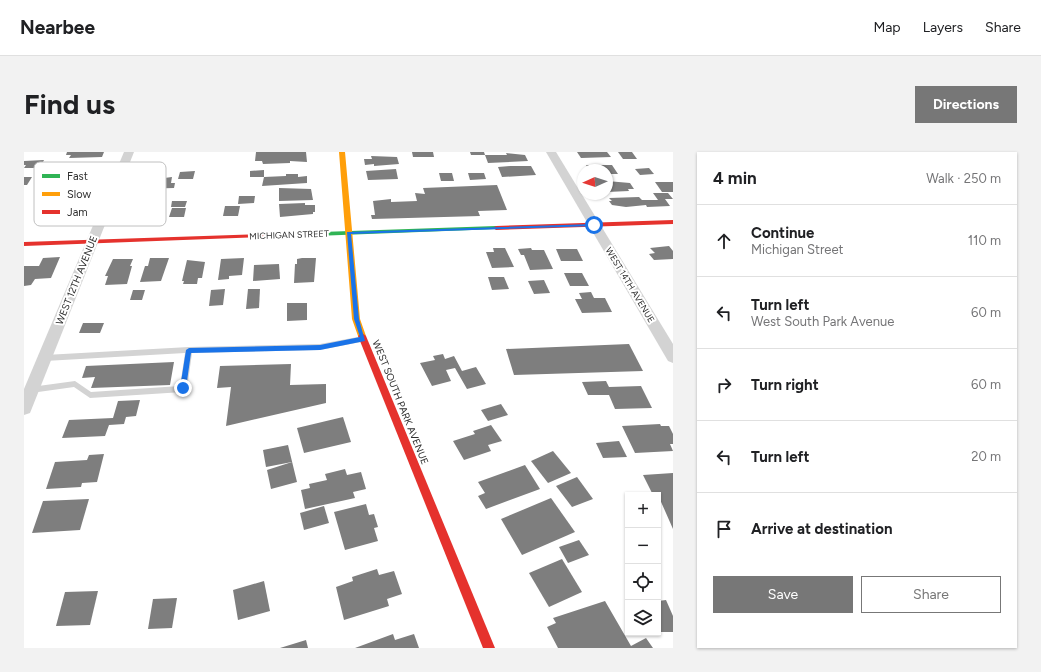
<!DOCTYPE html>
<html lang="en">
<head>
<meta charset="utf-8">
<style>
	:root { --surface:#fff; --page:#f2f2f2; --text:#202124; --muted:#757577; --line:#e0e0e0; --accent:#777 }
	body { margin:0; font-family:Figtree,sans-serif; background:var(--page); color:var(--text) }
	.controls { position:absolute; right:12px; bottom:12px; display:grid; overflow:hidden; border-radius:0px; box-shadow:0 1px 3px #0004 }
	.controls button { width:36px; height:36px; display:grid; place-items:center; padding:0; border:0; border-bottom:1px solid var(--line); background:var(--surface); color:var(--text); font:20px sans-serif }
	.compass { position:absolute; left:553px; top:12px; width:36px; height:36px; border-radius:50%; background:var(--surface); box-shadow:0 1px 3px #0004; rotate:267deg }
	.stop { position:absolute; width:12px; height:12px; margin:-9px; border:3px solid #1a73e8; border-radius:50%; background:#fff }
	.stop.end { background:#1a73e8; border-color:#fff; box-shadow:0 1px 4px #0008 }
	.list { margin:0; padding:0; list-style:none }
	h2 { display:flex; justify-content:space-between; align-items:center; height:52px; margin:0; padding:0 16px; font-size:17px }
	h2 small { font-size:13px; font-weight:400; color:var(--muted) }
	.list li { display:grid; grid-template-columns:26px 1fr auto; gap:12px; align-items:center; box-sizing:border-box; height:72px; padding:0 16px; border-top:1px solid var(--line) }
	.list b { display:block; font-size:15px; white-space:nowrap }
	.list p { margin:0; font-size:13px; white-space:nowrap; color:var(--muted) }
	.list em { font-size:13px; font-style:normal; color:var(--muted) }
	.actions { display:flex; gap:8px; padding:12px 16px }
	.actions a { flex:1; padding:9px 0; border:1px solid var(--accent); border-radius:0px; text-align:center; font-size:14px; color:var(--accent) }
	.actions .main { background:var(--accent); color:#fff }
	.icon { flex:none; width:22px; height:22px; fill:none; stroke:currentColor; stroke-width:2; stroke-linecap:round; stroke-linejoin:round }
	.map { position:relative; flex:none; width:649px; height:496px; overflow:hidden; border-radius:0px }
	header { display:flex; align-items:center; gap:24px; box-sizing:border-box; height:56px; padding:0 20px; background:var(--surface); border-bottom:1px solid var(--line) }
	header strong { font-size:19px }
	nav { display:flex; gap:22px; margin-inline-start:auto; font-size:14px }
	.intro { display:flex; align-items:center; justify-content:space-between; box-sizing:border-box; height:96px; padding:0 24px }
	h1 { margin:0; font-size:28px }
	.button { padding:10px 18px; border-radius:0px; background:var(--accent); color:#fff; font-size:14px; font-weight:700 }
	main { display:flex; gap:24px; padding:0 24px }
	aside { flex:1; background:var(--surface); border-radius:0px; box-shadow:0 1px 3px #0004 }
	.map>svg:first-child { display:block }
	.building { fill:#7e7e7e }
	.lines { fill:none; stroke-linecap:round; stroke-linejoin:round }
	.lane { fill:#d3d3d3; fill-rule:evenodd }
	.street { fill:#d3d3d3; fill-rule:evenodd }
	.fast { fill:#30b455; fill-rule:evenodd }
	.slow { fill:#ff9f0a; fill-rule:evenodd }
	.jam { fill:#e5322d; fill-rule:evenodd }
	.route { fill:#1a73e8 }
	.labels { text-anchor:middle; stroke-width:4; stroke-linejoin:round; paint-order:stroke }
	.far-street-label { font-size:9px; fill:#2e2e2e; stroke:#fff }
	.street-label { font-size:10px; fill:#2e2e2e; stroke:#fff }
	.key { fill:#fff; stroke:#c0c0c0; stroke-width:1 }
	.key-label { font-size:11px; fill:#2e2e2e }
</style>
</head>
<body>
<header>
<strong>Nearbee</strong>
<nav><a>Map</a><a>Layers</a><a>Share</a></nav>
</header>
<div class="intro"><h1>Find us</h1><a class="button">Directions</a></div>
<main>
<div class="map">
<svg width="649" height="496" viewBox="0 0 649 496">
	<rect width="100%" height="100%" fill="#fff"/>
	<g class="building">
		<polygon points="43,0 80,0 78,5 45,6 47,3 42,3"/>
		<polygon points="232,0 282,0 283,10 266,9 266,11 239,12 238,9 231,9"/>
		<polygon points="388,0 409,0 410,5 389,5"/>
		<polygon points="446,0 460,0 461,3 447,3"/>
		<polygon points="553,0 583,0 587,5 557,6"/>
		<polygon points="594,0 608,0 613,7 599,7"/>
		<polygon points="482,1 501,3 504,9 464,11 461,3 483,3"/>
		<polygon points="347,4 373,5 375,12 350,14 350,12 341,13 340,7 348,7"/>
		<polygon points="20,8 16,16 0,16 2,13 0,13 0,9"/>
		<polygon points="562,13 588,13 594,22 583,22 583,18 565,18"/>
		<polygon points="486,14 507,14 512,23 478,25 474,15"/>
		<polygon points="625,16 630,22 616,23 611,17"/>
		<polygon points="372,17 374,27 344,28 342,19"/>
		<polygon points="240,18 240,25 226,25 226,19"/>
		<polygon points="171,19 169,27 154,27 156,20"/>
		<polygon points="415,21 428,21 430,29 417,29"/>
		<polygon points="444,21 460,21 462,27 446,28"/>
		<polygon points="262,22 274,22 274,25 283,24 283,31 238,34 240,25 262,24"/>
		<polygon points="0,25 8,25 3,33 0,33"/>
		<polygon points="148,25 147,31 151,31 150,36 114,37 117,29"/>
		<polygon points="583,29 606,31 610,37 604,37 605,39 583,40"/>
		<polygon points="631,30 649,30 649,40 638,40"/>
		<polygon points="473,33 483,58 454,59 456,64 348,67 347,63 351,63 349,49 367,47 367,50 393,49 391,41 401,42 399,36"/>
		<polygon points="255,36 287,37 289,48 255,49"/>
		<polygon points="629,41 644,41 649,47 641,47 646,54 623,55 622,53 602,55 588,53 585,49 588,49 585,46 615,45 618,48 634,48"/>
		<polygon points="215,44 231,44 230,51 214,52"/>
		<polygon points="148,49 163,49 161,55 147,55"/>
		<polygon points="281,51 281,53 291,53 291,60 289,60 289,62 256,65 255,52"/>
		<polygon points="201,54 216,54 214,64 199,64"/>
		<polygon points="148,56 162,56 160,65 145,65"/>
		<polygon points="645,94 649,99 649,107 630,108 625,102 631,101 626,96"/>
		<polygon points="469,96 481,96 490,115 468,116 462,100 470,100"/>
		<polygon points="507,96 508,98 520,98 529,117 506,118 500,103 497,103 494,97"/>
		<polygon points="532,97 553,97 559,109 537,109"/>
		<polygon points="36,105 27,126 11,127 7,133 0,134 0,114 15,114 19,106"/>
		<polygon points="126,106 145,106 137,129 116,130 121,114 124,114"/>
		<polygon points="220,106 218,123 205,124 205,127 194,128 197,107"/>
		<polygon points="278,106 292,106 290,130 270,131 271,112 273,112 273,107"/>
		<polygon points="89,107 109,107 106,114 108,114 103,132 81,133 84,124 81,124"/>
		<polygon points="163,108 181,110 178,126 174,126 173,132 159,132 160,129 158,129"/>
		<polygon points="255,112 256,127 229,129 230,113"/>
		<polygon points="540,121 558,121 565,134 546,134"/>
		<polygon points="464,125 480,125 485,137 468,138"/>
		<polygon points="520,128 526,141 510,142 504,129"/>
		<polygon points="201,137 199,153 185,154 187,138"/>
		<polygon points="224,137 236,137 235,156 222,157"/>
		<polygon points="109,138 121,138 118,148 106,148"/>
		<polygon points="567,140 570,146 581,146 588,160 558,161 551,147 558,147 555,141"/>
		<polygon points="263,151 283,151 283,168 263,169"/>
		<polygon points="59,171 80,171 76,181 55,181"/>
		<polygon points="605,192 619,219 490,223 482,197"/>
		<polygon points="419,202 421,207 430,204 438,219 452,215 462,232 443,237 431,216 422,218 427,229 408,234 396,211 411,208 409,204"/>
		<polygon points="150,210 146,233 67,236 71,225 58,226 62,214"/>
		<polygon points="267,212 266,233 302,232 302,251 202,274 207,235 193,236 196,214"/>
		<polygon points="582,229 585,235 617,234 628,256 591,257 585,243 564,243 558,230"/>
		<polygon points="116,248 112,264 102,265 100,272 85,273 81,284 38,286 45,268 89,266 94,249"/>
		<polygon points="477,252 484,263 464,269 457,258"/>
		<polygon points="319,265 327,290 280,301 273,276"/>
		<polygon points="636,272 637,274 645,274 649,282 649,292 646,292 649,299 611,301 598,274"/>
		<polygon points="467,273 478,289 464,293 467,299 440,308 429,289 451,282 449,279"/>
		<polygon points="595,289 603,305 579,306 572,291"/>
		<polygon points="264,293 273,330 247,337 243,318 268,310 242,315 239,298"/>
		<polygon points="529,299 547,321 524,331 507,309"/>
		<polygon points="80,302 73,330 58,331 57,335 22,337 31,310 63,308 65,303"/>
		<polygon points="501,313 516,337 462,357 454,344 461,341 454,330"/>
		<polygon points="321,317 323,323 337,320 342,337 329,340 331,346 281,357 277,338 286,336 285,332 303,328 301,322"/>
		<polygon points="649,321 649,377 634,343 629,343 619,323"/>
		<polygon points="553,325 569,347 548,355 532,334"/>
		<polygon points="527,346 551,380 498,403 477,367"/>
		<polygon points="65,347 56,378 8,381 19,349"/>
		<polygon points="342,352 345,363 350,362 354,375 350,376 354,389 321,398 310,360"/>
		<polygon points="300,354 305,371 280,378 276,361"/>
		<polygon points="555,388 565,403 544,411 535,395"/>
		<polygon points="538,407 558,440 525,455 505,421"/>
		<polygon points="353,417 355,423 370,419 378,442 363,447 365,454 320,468 312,435 329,429 328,425"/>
		<polygon points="240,429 246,459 214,468 209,438"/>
		<polygon points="74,439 66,473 32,474 41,440"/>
		<polygon points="153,446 148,476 124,477 129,447"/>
		<polygon points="642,448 649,464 649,480 634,480 634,449"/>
		<polygon points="581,449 607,494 622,486 629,496 534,496 523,475 532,471 529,466"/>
		<polygon points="369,482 371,488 390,482 395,496 331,496"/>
		<polygon points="282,488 284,496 256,496"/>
	</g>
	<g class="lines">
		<polygon class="lane" points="339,184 343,187 342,189 296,198 168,201 163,237 162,239 159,240 66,246 50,235 7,241 4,240 3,238 4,236 7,235 51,229 67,240 156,234 161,201 21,209 17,206 21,203 165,195 296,192"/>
		<g class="street">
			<polygon points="100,0 110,0 8,256 6,261 0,263 0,237"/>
			<polygon points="522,0 532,0 649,192 649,211 644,209"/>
		</g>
		<polygon class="fast" points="472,74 475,76 474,77 239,86 236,84 239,82"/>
		<polygon class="slow" points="315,0 321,0 336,167 342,184 338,187 334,184 328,167"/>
		<g class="jam">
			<polygon points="649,68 649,72 472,78 469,76 472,74"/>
			<polygon points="239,82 242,84 241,85 0,94 0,90"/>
			<polygon points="338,181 342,184 471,496 459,496 334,184"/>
		</g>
	</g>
	<polygon class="route" points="570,72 572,74 327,82 335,167 341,189 296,198 167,201 162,236 159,239 156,236 162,198 165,196 296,193 336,185 330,167 323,80"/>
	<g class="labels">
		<g class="far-street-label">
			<text transform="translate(265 83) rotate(-2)" y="3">MICHIGAN STREET</text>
			<text transform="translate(606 133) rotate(59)" y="3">WEST 14TH AVENUE</text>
		</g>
		<g class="street-label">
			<text transform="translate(52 128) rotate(-68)" y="4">WEST 12TH AVENUE</text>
			<text transform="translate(377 250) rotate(68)" y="4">WEST SOUTH PARK AVENUE</text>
		</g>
	</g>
	<rect x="10" y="10" width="132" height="64" rx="6" class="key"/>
	<rect x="18" y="22" width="18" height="4" fill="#30b455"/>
	<rect x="18" y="40" width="18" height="4" fill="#ff9f0a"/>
	<rect x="18" y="58" width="18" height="4" fill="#e5322d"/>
	<g class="key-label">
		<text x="43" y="28">Fast</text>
		<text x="43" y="46">Slow</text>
		<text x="43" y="64">Jam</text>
	</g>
</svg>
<div class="controls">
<button>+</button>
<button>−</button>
<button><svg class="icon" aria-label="locate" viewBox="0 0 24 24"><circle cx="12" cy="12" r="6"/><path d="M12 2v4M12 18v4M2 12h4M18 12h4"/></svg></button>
<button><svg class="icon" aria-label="layers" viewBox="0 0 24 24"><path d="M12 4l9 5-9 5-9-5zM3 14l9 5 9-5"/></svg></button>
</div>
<svg class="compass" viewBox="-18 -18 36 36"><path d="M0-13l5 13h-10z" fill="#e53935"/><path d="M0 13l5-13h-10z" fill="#757577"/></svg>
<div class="stop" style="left:570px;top:73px"></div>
<div class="stop end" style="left:159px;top:236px"></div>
</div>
<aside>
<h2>4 min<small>Walk · 250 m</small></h2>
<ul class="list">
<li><svg class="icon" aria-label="ahead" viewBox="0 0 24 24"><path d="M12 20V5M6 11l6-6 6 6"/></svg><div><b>Continue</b><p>Michigan Street</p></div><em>110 m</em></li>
<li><svg class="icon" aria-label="left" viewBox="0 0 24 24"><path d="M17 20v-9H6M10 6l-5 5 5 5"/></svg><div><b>Turn left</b><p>West South Park Avenue</p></div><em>60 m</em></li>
<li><svg class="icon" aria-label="right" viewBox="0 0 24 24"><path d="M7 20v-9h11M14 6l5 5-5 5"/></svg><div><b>Turn right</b></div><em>60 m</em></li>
<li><svg class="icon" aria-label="left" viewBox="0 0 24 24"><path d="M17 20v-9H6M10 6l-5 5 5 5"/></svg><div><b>Turn left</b></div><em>20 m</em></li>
<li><svg class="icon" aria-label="arrive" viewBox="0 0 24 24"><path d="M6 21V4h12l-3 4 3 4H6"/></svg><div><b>Arrive at destination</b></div></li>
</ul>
<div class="actions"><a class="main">Save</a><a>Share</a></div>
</aside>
</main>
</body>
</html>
